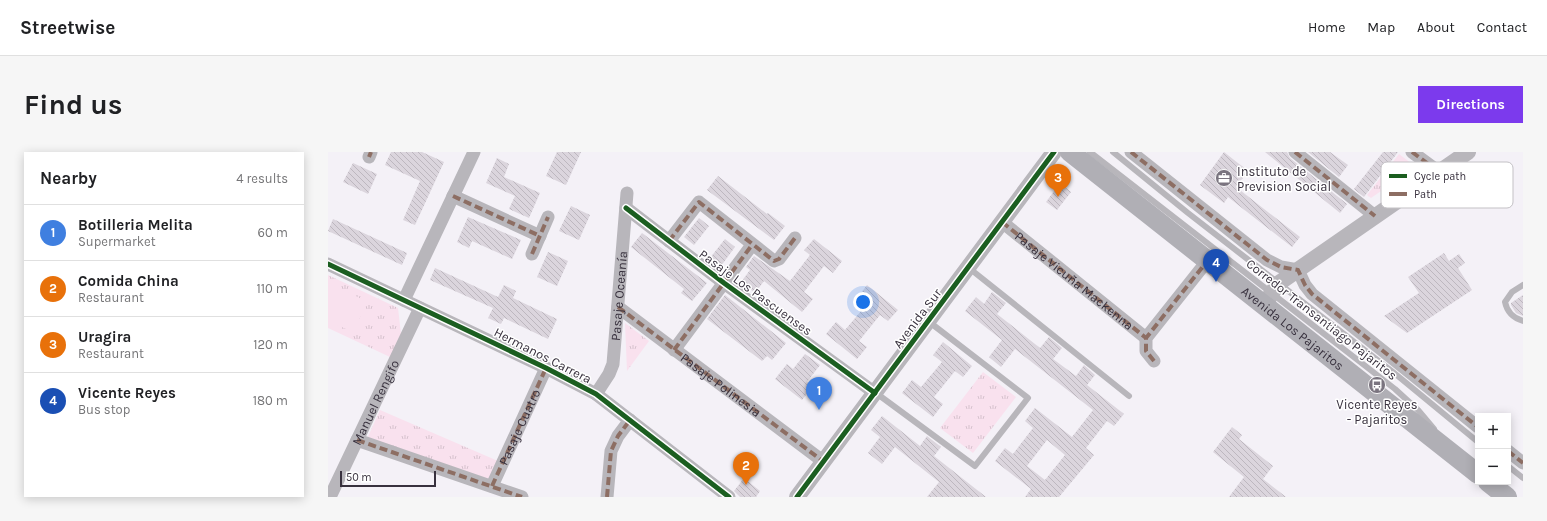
<!DOCTYPE html>
<html lang="en">
<head>
<meta charset="utf-8">
<style>
	:root { --surface:#fff; --page:#f6f6f6; --text:#202124; --muted:#757577; --line:#e0e0e0; --accent:#7c3aed }
	body { margin:0; font-family:Karla,sans-serif; background:var(--page); color:var(--text) }
	.controls { position:absolute; right:12px; bottom:12px; display:grid; overflow:hidden; border-radius:0px; box-shadow:0 2px 10px #0003 }
	.controls button { width:36px; height:36px; display:grid; place-items:center; padding:0; border:0; border-bottom:1px solid var(--line); background:var(--surface); color:var(--text); font:20px sans-serif }
	.scale { position:absolute; left:12px; bottom:10px; width:96px; box-sizing:border-box; padding-left:4px; border:2px solid #38313e; border-top:0; font-size:11px; line-height:14px; white-space:nowrap; color:#38313e; -webkit-text-stroke:3px #fff; paint-order:stroke }
	.you { position:absolute; left:535px; top:150px; width:14px; height:14px; margin:-10px; border:3px solid #fff; border-radius:50%; background:#1a73e8; box-shadow:0 0 0 6px #1a73e833 }
	.badge { display:grid; place-items:center; width:26px; height:26px; border-radius:50%; background:var(--accent); color:#fff; font-size:13px; font-weight:700 }
	.pin { position:absolute; translate:-50% -33px; filter:drop-shadow(0 1px 2px #0008) }
	.pin::after { content:''; position:absolute; top:21px; width:14px; height:12px; background:inherit; clip-path:polygon(0 0,100% 0,50% 100%) }
	.list { margin:0; padding:0; list-style:none }
	h2 { display:flex; justify-content:space-between; align-items:center; height:52px; margin:0; padding:0 16px; font-size:17px }
	h2 small { font-size:13px; font-weight:400; color:var(--muted) }
	.list li { display:grid; grid-template-columns:26px 1fr auto; gap:12px; align-items:center; box-sizing:border-box; height:56px; padding:0 16px; border-top:1px solid var(--line) }
	.list b { display:block; font-size:15px; white-space:nowrap }
	.list p { margin:0; font-size:13px; white-space:nowrap; color:var(--muted) }
	.list em { font-size:13px; font-style:normal; color:var(--muted) }
	.map { position:relative; flex:none; width:1195px; height:345px; overflow:hidden; border-radius:0px }
	header { display:flex; align-items:center; gap:24px; box-sizing:border-box; height:56px; padding:0 20px; background:var(--surface); border-bottom:1px solid var(--line) }
	header strong { font-size:19px }
	nav { display:flex; gap:22px; margin-inline-start:auto; font-size:14px }
	.intro { display:flex; align-items:center; justify-content:space-between; box-sizing:border-box; height:96px; padding:0 24px }
	h1 { margin:0; font-size:28px }
	.button { padding:10px 18px; border-radius:0px; background:var(--accent); color:#fff; font-size:14px; font-weight:700 }
	main { display:flex; gap:24px; padding:0 24px }
	aside { flex:1; background:var(--surface); border-radius:0px; box-shadow:0 2px 10px #0003 }
	.map>svg:first-child { display:block }
	.grass { fill:url(#grass-tufts) }
	.pitch { fill:#f9e1ee }
	.building { fill:url(#building-back-hatch); fill-rule:evenodd }
	.lines { fill:none; stroke-linecap:round; stroke-linejoin:round }
	.service { stroke:#b8b6bb; stroke-width:6 }
	.minor { stroke:#b8b6bb; stroke-width:13 }
	.tertiary { stroke:#b8b6bb; stroke-width:16 }
	.primary { stroke:#b0afb5; stroke-width:20 }
	.quiet { stroke:#8d6e63; stroke-width:4; stroke-dasharray:8 4; stroke-linecap:butt }
	.cycleway-casing { stroke:#fff; stroke-width:8 }
	.cycleway { stroke:#1b5e20; stroke-width:5 }
	.labels { text-anchor:middle; stroke-width:3; stroke-linejoin:round; paint-order:stroke }
	.poi-label { font-size:13px; fill:#38313e; stroke:#fff; text-anchor:start }
	.street-label { font-size:13px; fill:#38313e; stroke:#fff }
	.key { fill:#fff; stroke:#c3c1c5; stroke-width:1 }
	.key-label { font-size:11px; fill:#38313e }
</style>
</head>
<body>
<header>
<strong>Streetwise</strong>
<nav><a>Home</a><a>Map</a><a>About</a><a>Contact</a></nav>
</header>
<div class="intro"><h1>Find us</h1><a class="button">Directions</a></div>
<main>
<aside>
<h2>Nearby<small>4 results</small></h2>
<ul class="list">
<li><span class="badge" style="background:#3f7fe0">1</span><div><b>Botilleria Melita</b><p>Supermarket</p></div><em>60 m</em></li>
<li><span class="badge" style="background:#e8710a">2</span><div><b>Comida China</b><p>Restaurant</p></div><em>110 m</em></li>
<li><span class="badge" style="background:#e8710a">3</span><div><b>Uragira</b><p>Restaurant</p></div><em>120 m</em></li>
<li><span class="badge" style="background:#1a4fb4">4</span><div><b>Vicente Reyes</b><p>Bus stop</p></div><em>180 m</em></li>
</ul>
</aside>
<div class="map">
<svg width="1195" height="345" viewBox="0 0 1195 345">
	<defs>
		<pattern id="grass-tufts" width="24" height="20" patternUnits="userSpaceOnUse"><rect width="24" height="20" fill="#f9e1ee"/><path d="M3 7l-1-3M5 7V3M7 7l1-3M15 17l-1-3M17 17v-4M19 17l1-3" fill="none" stroke="#d6c2cd"/></pattern>
		<pattern id="building-back-hatch" width="6" height="6" patternUnits="userSpaceOnUse"><rect width="6" height="6" fill="#dbd5dd"/><path d="M-1 5l2 2M0 0l6 6M5-1l2 2" fill="none" stroke="#bdb7bf"/></pattern>
	</defs>
	<rect width="100%" height="100%" fill="#f4f1f7"/>
	<g class="grass">
		<polygon points="1071,2 1088,15 1043,46 1039,43"/>
		<polygon points="0,123 70,156 73,182 62,205 0,176"/>
		<polygon points="297,171 321,189 299,219"/>
		<polygon points="655,220 688,245 645,301 612,276"/>
		<polygon points="52,258 170,309 161,329 39,287"/>
	</g>
	<polygon class="pitch" points="0,131 40,150 25,180 0,169"/>
	<g class="building">
		<polygon points="63,0 94,0 116,10 87,73 75,68 92,29 57,13"/>
		<polygon points="229,0 253,0 238,33 218,24"/>
		<polygon points="896,0 920,19 908,35 972,85 964,95 900,45 896,51 872,33"/>
		<polygon points="937,0 959,0 962,6 1019,52 1012,61"/>
		<polygon points="980,0 1002,0 1020,13 1011,25"/>
		<polygon points="1055,0 1070,0 1036,45 1026,37"/>
		<polygon points="169,6 181,12 176,25 212,41 201,66 181,57 187,44 158,31"/>
		<polygon points="25,11 49,22 40,42 15,30"/>
		<polygon points="390,24 439,62 440,61 457,74 446,88 379,38"/>
		<polygon points="732,31 743,40 729,58 718,50"/>
		<polygon points="243,54 262,63 251,88 231,79"/>
		<polygon points="140,65 193,88 184,107 144,89 141,96 129,90"/>
		<polygon points="371,66 381,74 366,93 356,85"/>
		<polygon points="5,67 79,101 74,113 0,79"/>
		<polygon points="314,81 379,131 364,149 353,141 356,137 303,95"/>
		<polygon points="397,87 407,95 393,114 382,106"/>
		<polygon points="486,87 514,109 505,121 496,114 476,140 485,147 474,160 436,129 427,141 413,130 422,118 418,115 426,104 462,129 482,103 476,98"/>
		<polygon points="220,100 240,109 229,134 209,125"/>
		<polygon points="1116,101 1121,109 1131,102 1137,111 1130,116 1144,138 1079,181 1056,164 1091,141 1080,125"/>
		<polygon points="107,116 170,145 176,133 188,139 185,146 229,167 220,187 176,166 173,172 160,166 165,156 102,128"/>
		<polygon points="539,133 570,158 560,169 552,163 531,189 539,195 529,207 498,182 508,170 517,178 539,152 530,145"/>
		<path d="M664 140 678 151 669 162 712 196 721 185 734 196 725 207 748 224 756 213 767 223 759 233 796 262 786 274 779 269 758 296 766 303 731 345H697L703 337 667 309 677 296 685 302 705 276 697 269 707 256 744 285 765 258 687 197 673 215 661 205 674 188 637 159 648 145 656 152ZM719 288 737 303 717 328 699 314Z"/>
		<polygon points="397,143 458,191 444,208 439,204 434,209 379,167"/>
		<polygon points="1195,143 1195,164 1188,161 1183,153 1183,151"/>
		<polygon points="615,190 644,214 635,225 627,219 606,245 615,252 605,265 574,241 584,228 593,235 614,210 605,203"/>
		<polygon points="477,202 492,213 479,230 485,234 474,248 447,227 459,212 465,217"/>
		<polygon points="554,264 592,294 599,284 613,295 606,304 658,345 599,345 611,330 567,295 554,312 540,301 552,285 543,278"/>
		<polygon points="904,275 914,283 911,287 945,314 935,327 958,345 901,345 916,325 885,300"/>
		<polygon points="416,326 432,339 428,345 412,345 406,339"/>
	</g>
	<g class="lines">
		<g class="service">
			<polyline points="762,0 1067,237 1090,258 1106,277"/>
			<polyline points="785,0 860,61 1065,220 1150,290"/>
			<polyline points="641,116 801,244"/>
			<path d="M1195 133 1184 140 1177 150C1179 160 1185 166 1195 169"/>
			<polyline points="548,241 647,314 700,246 600,169"/>
			<polyline points="1180,314 1195,326"/>
		</g>
		<g class="minor">
			<polyline points="803,0 939,108 953,115 970,118 977,133 984,142 1150,275"/>
			<polyline points="967,0 1047,64"/>
			<polyline points="1084,0 1111,20"/>
			<polyline points="41,5 43,0"/>
			<polyline points="125,44 212,84"/>
			<polyline points="298,56 396,131 547,241"/>
			<path id="s1" d="M674 70 818 186"/>
			<polyline points="341,89 371,50 446,109 451,107 467,86"/>
			<polyline points="204,102 220,65"/>
			<polyline points="0,112 218,216 268,242 401,345"/>
			<polyline points="76,148 146,0"/>
			<path id="s2" d="M290 155 496 310"/>
			<polyline points="346,198 424,93"/>
			<polyline points="826,209 818,199 818,186 880,108"/>
			<path id="s3" d="M268 242 281 222 285 212 299 41"/>
			<polyline points="29,288 194,345"/>
			<polyline points="1180,299 1195,311"/>
			<polyline points="164,334 218,216"/>
			<path id="s4" d="M2 345 92 156"/>
			<polyline points="279,345 283,299 290,284 302,268"/>
		</g>
		<g class="tertiary">
			<polyline points="937,154 943,142 951,131 1140,0"/>
			<polyline points="469,345 726,0"/>
		</g>
		<g class="primary">
			<path id="s5" d="M742 0 1150 322"/>
			<polyline points="1160,330 1179,345"/>
		</g>
		<g class="quiet">
			<polyline points="803,0 939,108 953,115 970,118 977,133 984,142 1150,275"/>
			<polyline points="967,0 1047,64"/>
			<polyline points="1084,0 1111,20"/>
			<polyline points="41,5 43,0"/>
			<polyline points="125,44 212,84"/>
			<polyline points="674,70 818,186"/>
			<polyline points="341,89 371,50 446,109 451,107 467,86"/>
			<polyline points="204,102 220,65"/>
			<polyline points="290,155 496,310"/>
			<polyline points="346,198 424,93"/>
			<polyline points="826,209 818,199 818,186 880,108"/>
			<polyline points="29,288 194,345"/>
			<polyline points="1180,299 1195,311"/>
			<path id="s6" d="M164 334 218 216"/>
			<polyline points="279,345 283,299 290,284 302,268"/>
		</g>
		<g class="cycleway-casing">
			<g id="cycleway">
				<polyline points="298,56 396,131 547,241"/>
				<polyline points="0,112 218,216 268,242 401,345"/>
				<polyline points="469,345 726,0"/>
			</g>
		</g>
		<use href="#cycleway" class="cycleway"/>
	</g>
	<defs>
		<g id="office-disc" transform="scale(0.9)"><circle r="9.5" fill="#7a747f" stroke="#fff"/><path d="M-6-3h4V-5.5h4V-3h4V5H-6ZM-1-4.5V-3h2v-1.5ZM-6 0V1H6V0Z" fill="#fff"/></g>
		<g id="bus-disc" transform="scale(0.9)"><circle r="9.5" fill="#7a747f" stroke="#fff"/><path d="M-5-6H5V4H4V6H2V4H-2V6H-4V4H-5ZM-3.5-4V0h7V-4ZM-3.5 1.2v1.5H-2V1.2ZM2 1.2v1.5H3.5V1.2Z" fill="#fff"/></g>
	</defs>
	<g fill-rule="evenodd">
		<use href="#office-disc" x="896" y="26"/>
		<use href="#bus-disc" x="1049" y="233"/>
	</g>
	<g class="labels">
		<g class="poi-label">
			<text x="909" y="24">Instituto de<tspan x="909" dy="15">Prevision Social</tspan></text>
			<text x="1049" y="257" text-anchor="middle">Vicente Reyes<tspan x="1049" dy="15">- Pajaritos</tspan></text>
		</g>
		<g class="street-label">
			<text dy="5" stroke="none"><textPath href="#s1" startOffset="93">Pasaje Vicuña Mackenna</textPath></text>
			<text transform="translate(428 140) rotate(36)" y="5">Pasaje Los Pascuenses</text>
			<text dy="5" stroke="none"><textPath href="#s3" startOffset="103">Pasaje Oceanía</textPath></text>
			<text transform="translate(589 166) rotate(-53)" y="5">Avenida Sur</text>
			<text transform="translate(994 167) rotate(38)" y="5">Corredor Transantiago Pajaritos</text>
			<text dy="5" stroke="none"><textPath href="#s5" startOffset="284">Avenida Los Pajaritos</textPath></text>
			<text transform="translate(215 203) rotate(27)" y="5">Hermanos Carrera</text>
			<text dy="5" stroke="none"><textPath href="#s2" startOffset="129">Pasaje Polinesia</textPath></text>
			<text dy="5" stroke="none"><textPath href="#s4" startOffset="105">Manuel Rengifo</textPath></text>
			<text dy="5" stroke="none"><textPath href="#s6" startOffset="65">Pasaje Cuatro</textPath></text>
		</g>
	</g>
	<rect x="1053" y="10" width="132" height="46" rx="6" class="key"/>
	<rect x="1061" y="22" width="18" height="4" fill="#1b5e20"/>
	<rect x="1061" y="40" width="18" height="4" fill="#8d6e63"/>
	<g class="key-label">
		<text x="1086" y="28">Cycle path</text>
		<text x="1086" y="46">Path</text>
	</g>
</svg>
<div class="controls">
<button>+</button>
<button>−</button>
</div>
<div class="scale">50 m</div>
<div class="you"></div>
<div class="pin badge" style="left:491px;top:258px;background:#3f7fe0">1</div>
<div class="pin badge" style="left:418px;top:333px;background:#e8710a">2</div>
<div class="pin badge" style="left:730px;top:45px;background:#e8710a">3</div>
<div class="pin badge" style="left:888px;top:130px;background:#1a4fb4">4</div>
</div>
</main>
</body>
</html>
